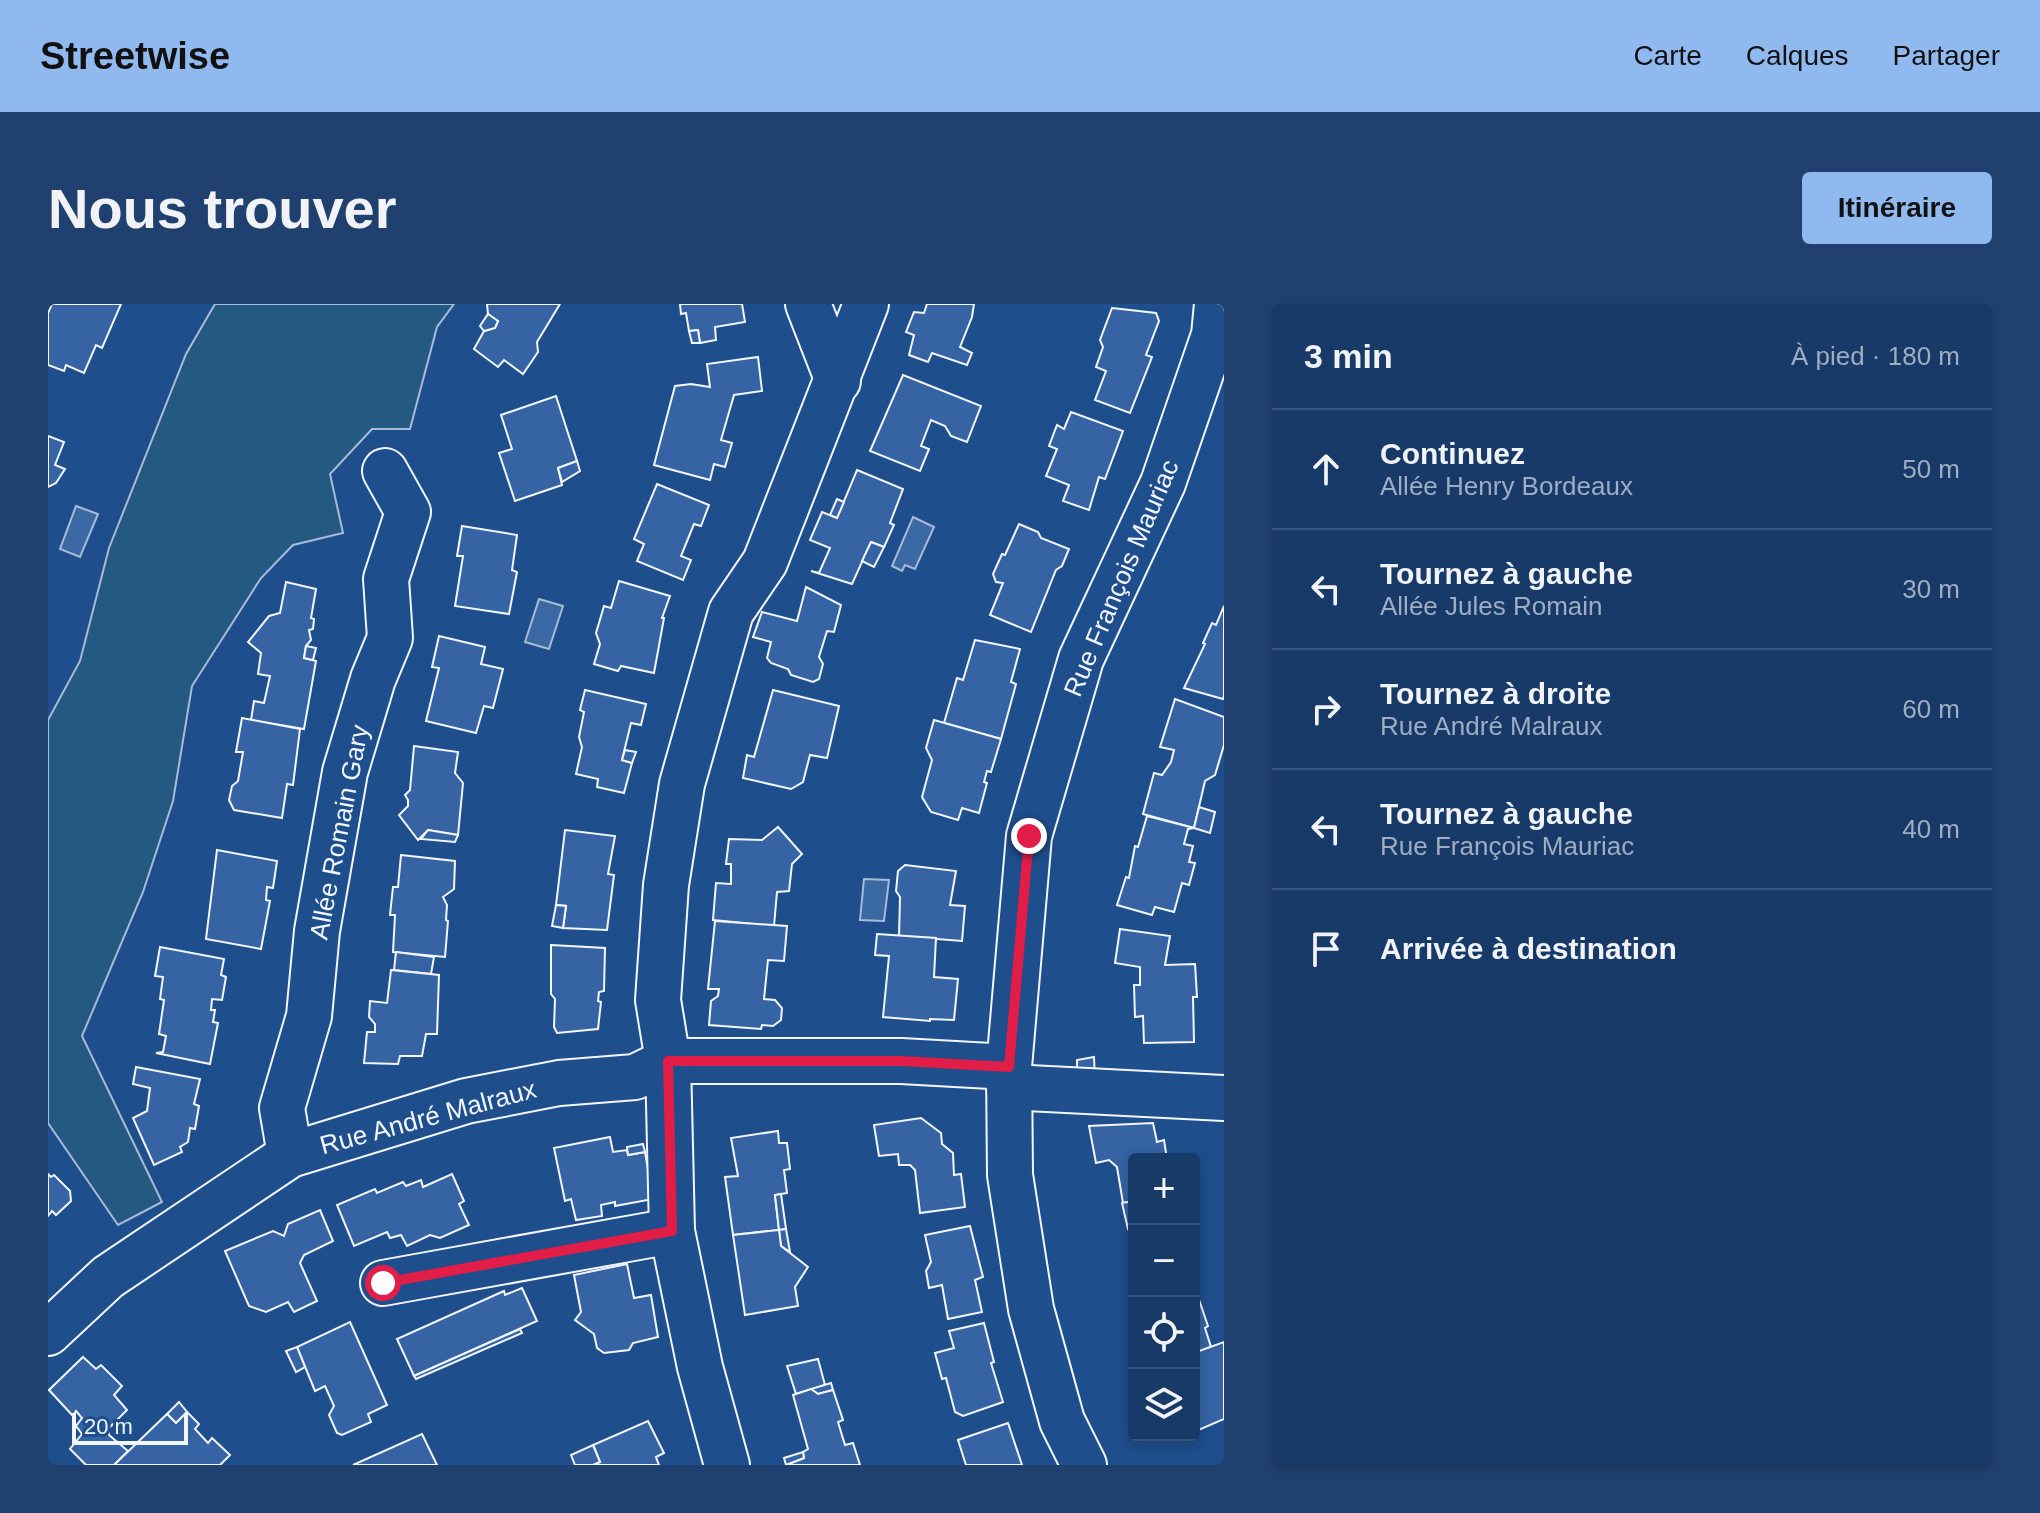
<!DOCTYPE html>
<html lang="fr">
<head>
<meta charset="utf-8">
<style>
	:root { --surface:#173a69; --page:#20416f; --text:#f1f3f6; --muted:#9eadc0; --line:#36547d; --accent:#90b9f0 }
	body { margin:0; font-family:Arial,sans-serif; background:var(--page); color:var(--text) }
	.controls { position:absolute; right:24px; bottom:24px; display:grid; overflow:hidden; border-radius:8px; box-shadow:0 4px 12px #0003 }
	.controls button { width:72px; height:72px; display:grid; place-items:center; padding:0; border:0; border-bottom:2px solid var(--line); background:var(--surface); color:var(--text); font:40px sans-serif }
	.scale { position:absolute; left:24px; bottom:20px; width:116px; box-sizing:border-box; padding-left:8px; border:4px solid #f2f6ff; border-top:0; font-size:22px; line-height:28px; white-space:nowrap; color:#f2f6ff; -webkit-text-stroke:6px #1f4e8c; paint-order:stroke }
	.stop { position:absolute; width:24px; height:24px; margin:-18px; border:6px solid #e11d48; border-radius:50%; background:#fff }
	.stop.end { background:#e11d48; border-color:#fff; box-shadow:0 2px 8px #0008 }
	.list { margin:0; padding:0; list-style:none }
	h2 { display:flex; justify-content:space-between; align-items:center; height:104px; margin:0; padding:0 32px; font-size:34px }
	h2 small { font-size:26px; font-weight:400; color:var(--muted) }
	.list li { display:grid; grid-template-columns:52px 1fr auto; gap:24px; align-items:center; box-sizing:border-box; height:120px; padding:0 32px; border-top:2px solid var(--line) }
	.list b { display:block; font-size:30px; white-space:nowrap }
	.list p { margin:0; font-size:26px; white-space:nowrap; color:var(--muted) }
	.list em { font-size:26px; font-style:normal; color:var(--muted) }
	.icon { flex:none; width:44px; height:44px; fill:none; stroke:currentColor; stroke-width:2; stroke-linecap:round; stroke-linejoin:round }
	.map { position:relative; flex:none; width:1176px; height:1161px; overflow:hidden; border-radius:8px }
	header { display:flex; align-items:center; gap:48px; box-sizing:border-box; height:112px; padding:0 40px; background:var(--accent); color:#111 }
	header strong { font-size:38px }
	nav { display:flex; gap:44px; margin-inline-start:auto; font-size:28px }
	.intro { display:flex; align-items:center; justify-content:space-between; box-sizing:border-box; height:192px; padding:0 48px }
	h1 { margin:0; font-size:56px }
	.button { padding:20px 36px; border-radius:8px; background:var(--accent); color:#111; font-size:28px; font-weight:700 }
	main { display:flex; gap:48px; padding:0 48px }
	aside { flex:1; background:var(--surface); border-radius:8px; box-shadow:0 4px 12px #0003 }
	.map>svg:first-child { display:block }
	.green { fill:#245a82; stroke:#a8bbd7; stroke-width:2 }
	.water { fill:#3b69a3; stroke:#a8bbd7; stroke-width:2 }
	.building { fill:#3563a3; stroke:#f2f6ff; stroke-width:2 }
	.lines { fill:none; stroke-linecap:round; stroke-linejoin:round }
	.minor-casing { stroke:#f2f6ff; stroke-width:48 }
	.minor { stroke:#1f4e8c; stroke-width:44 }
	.route { stroke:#e11d48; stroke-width:10 }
	.labels { text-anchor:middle; stroke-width:6; stroke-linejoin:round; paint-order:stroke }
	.street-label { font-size:26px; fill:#f2f6ff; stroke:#1f4e8c }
</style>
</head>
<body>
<header>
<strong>Streetwise</strong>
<nav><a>Carte</a><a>Calques</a><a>Partager</a></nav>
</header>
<div class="intro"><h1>Nous trouver</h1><a class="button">Itinéraire</a></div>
<main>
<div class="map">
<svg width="1176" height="1161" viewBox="0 0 1176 1161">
	<rect width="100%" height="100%" fill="#1f4e8c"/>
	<polygon class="green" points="167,0 406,0 389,23 362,125 324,125 282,170 295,229 245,241 213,274 144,382 125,497 95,588 34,732 114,898 70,921 0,819 0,416 32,357 61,244 138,50"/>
	<g class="water">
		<polygon points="28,202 50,210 32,253 12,245"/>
		<polygon points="865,213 886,223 867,265 857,261 854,267 844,262"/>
		<polygon points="491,295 515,302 501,345 477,338"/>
		<polygon points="816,575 841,576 836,617 812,616"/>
	</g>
	<g class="building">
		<polygon points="4,0 73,0 54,44 48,41 36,69 18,61 16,67 0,61 0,9"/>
		<polygon points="439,0 512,0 489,38 490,48 475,70 456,56 450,63 426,45 436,27 447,24 450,17 440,10"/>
		<polygon points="632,0 694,0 697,18 667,23 668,36 652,39 650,26 641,27 638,9 633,10"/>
		<polygon points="879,0 926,0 924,13 912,43 924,49 919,61 884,49 880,58 861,51 866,31 858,28 866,8 876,9"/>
		<polygon points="1064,4 1108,9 1111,17 1098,51 1104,53 1082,109 1047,96 1058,67 1048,63 1055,43 1052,36"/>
		<polygon points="440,10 450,17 447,24 436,27 432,22"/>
		<polygon points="650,26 652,39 644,39 641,27"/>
		<polygon points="710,53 714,87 686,91 673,136 684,139 677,163 666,160 662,176 606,161 627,82 643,80 662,83 659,60"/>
		<polygon points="855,71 933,102 919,138 903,132 897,122 883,116 873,142 881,145 872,167 822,147"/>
		<polygon points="508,92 529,157 510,164 514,181 467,197 451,149 464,145 453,111"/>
		<polygon points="1023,108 1075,127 1057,175 1051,173 1041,206 1015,197 1021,181 998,172 1009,145 1001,142 1009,121 1016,125"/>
		<polygon points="0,132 16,138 7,161 17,165 8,179 0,183"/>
		<polygon points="529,157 532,167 514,178 510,164"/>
		<polygon points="809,166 855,185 842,219 846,221 836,243 823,238 804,280 763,267 771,269 782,244 762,236 774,208 789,214"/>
		<polygon points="609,180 661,201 653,222 646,220 633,252 643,256 635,276 589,257 596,240 586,235"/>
		<polygon points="789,195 796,198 789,214 782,211"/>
		<polygon points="971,220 990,228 993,234 1021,245 1014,262 1008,266 983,328 942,311 955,279 948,278 945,270 954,250 957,251"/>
		<polygon points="414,222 469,231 464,266 469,268 461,310 407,302 415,252 409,252"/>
		<polygon points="823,238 836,243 826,263 814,257"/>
		<polygon points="571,277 622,292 614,314 616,314 606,369 573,362 570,367 546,360 552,340 548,329 556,302 563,304"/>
		<polygon points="238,278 268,285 263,314 266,315 265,325 261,326 263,336 258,342 256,354 268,357 256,425 203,416 206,397 216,399 222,372 210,370 213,349 200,338 221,312 232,309"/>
		<polygon points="758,283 793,301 786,328 779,327 771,353 775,360 771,375 765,378 743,371 740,365 723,359 719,354 723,338 705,333 714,308 749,317"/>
		<polygon points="1176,302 1176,392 1175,395 1136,384 1157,340 1155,339 1164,319 1168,321"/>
		<polygon points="391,332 437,343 433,360 455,365 445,404 436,402 428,429 378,417 391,364 384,363"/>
		<polygon points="927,336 972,345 963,378 968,380 953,435 896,419 909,374 915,376"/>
		<polygon points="258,342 268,344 265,356 256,354"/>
		<polygon points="537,386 598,400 593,421 583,419 574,456 584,459 576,489 549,483 550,475 528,470 534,443 531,433 536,408 532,406"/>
		<polygon points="725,386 791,402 779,454 762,451 755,478 743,485 695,474 699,451 706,453"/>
		<polygon points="1127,395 1176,413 1176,441 1167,471 1157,477 1146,524 1095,510 1106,469 1114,471 1123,458 1126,446 1112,443"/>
		<polygon points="194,414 252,425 245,481 239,480 234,514 186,506 181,496 184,482 190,477 195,448 188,448"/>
		<polygon points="886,416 953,435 943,468 939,467 936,478 939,479 931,509 914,504 910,516 883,508 874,493 884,456 878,444"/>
		<polygon points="366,442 410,448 407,469 415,479 410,531 380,526 370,536 351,511 360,502 360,496 357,491 362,486"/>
		<polygon points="577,446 588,448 584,459 574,456"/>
		<polygon points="1151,503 1167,508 1162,529 1146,524"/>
		<polygon points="1099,512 1146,524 1140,525 1136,540 1145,542 1141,558 1147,559 1141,581 1134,579 1126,608 1107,603 1104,611 1069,601 1078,573 1081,574 1087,542 1090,543"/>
		<polygon points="730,523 754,550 744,560 741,587 729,588 726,622 665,616 668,579 683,580 683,560 678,560 681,535 714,536"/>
		<polygon points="380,526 410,531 407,538 373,535"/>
		<polygon points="517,526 567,532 560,570 566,571 559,626 515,624 518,602 508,601"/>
		<polygon points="169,546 229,557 225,584 219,583 218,596 222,597 213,645 158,635"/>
		<polygon points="353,551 407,557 406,585 395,593 399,601 398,616 400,617 397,653 345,648 347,611 342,611 345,583 350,583"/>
		<polygon points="857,561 908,567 902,601 917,602 914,637 851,632 852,593 848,587 850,567"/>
		<polygon points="508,601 518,602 515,624 504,622"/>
		<polygon points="667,617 739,622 736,657 720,656 716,695 727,696 734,704 733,716 725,722 714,721 713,725 661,721 663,697 670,692 671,685 660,685"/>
		<polygon points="1072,625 1122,632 1117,661 1147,660 1149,693 1145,693 1146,738 1096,739 1095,712 1087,713 1086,681 1092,681 1092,663 1067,659"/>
		<polygon points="829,630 888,634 886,673 910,675 906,716 882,715 882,717 835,713 841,652 827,651"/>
		<polygon points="503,641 557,644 556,687 551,688 550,697 553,698 550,725 509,729 506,723 507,695 503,690"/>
		<polygon points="112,643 176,655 173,671 178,673 174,696 164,695 163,706 167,706 165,718 170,719 162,760 108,749 115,748 118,732 111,730 116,696 112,695 115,673 107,672"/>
		<polygon points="348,648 386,653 383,670 346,666"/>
		<polygon points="343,666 391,671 389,730 378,730 374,752 352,752 350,760 316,759 319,728 327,728 327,720 321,713 322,697 339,699"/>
		<polygon points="1046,753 1047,776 1029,778 1029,756"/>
		<polygon points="88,763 152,775 146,800 151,802 147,825 142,824 140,838 132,843 134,848 106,861 85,814 99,807 102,784 85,780"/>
		<polygon points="873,814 893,829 894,840 905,849 906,871 913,870 917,903 872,909 867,866 862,861 851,861 850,850 831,852 826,821"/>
		<polygon points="1105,819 1109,838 1116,836 1119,855 1086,855 1086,897 1075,899 1069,863 1061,856 1048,859 1041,822"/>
		<polygon points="730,827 731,839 739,839 742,865 736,866 739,889 727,891 731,926 685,931 677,873 690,872 683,834"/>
		<polygon points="562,833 565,848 579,846 580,851 597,848 605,895 567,902 567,898 553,901 554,912 528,916 523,895 517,897 506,844"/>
		<polygon points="595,840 597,848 580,851 579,843"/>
		<polygon points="0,870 3,873 6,871 22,887 23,897 8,911 4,907 0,912"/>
		<polygon points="404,870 416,897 411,900 421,921 392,934 382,931 359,942 353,931 342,934 339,928 306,942 289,901 327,885 329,889 355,878 358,882 373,876 375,883"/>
		<polygon points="733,890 738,925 731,926 727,891"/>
		<polygon points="1086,897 1086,934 1080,925 1074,899"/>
		<polygon points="272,906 285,937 256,951 252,959 269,997 246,1008 240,998 218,1008 201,1002 177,947 225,927 236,932 240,920"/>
		<polygon points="922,922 935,973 927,976 934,1008 900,1015 894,981 881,984 878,967 883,958 877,931"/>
		<polygon points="738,925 742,948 733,942 731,926"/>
		<polygon points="731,926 733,942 760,963 747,983 750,1002 697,1011 685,931"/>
		<polygon points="579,960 586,994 603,991 610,1033 585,1039 581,1046 556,1049 549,1044 546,1030 527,1016 533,1008 526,971"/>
		<polygon points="1146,981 1160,1022 1157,1024 1163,1043 1146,1049"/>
		<polygon points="474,984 489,1017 366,1072 349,1035 456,987 457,991"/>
		<polygon points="302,1018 339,1101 320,1110 323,1118 294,1131 289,1129 281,1111 286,1102 277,1082 267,1087 249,1043"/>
		<polygon points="936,1019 946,1058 943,1059 955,1098 915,1112 907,1108 898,1074 894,1075 887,1049 906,1044 901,1027"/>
		<polygon points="472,1025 474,1029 368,1075 366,1072"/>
		<polygon points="1176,1038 1176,1115 1146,1128 1146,1049"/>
		<polygon points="249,1043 257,1063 248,1068 238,1047"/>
		<polygon points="35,1053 48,1065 53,1061 74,1082 66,1091 79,1106 60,1125 61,1131 80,1147 66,1161 38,1161 22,1145 34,1130 28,1122 34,1114 28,1107 25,1112 1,1086"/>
		<polygon points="770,1055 777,1081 748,1090 739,1062"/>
		<polygon points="783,1079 785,1086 770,1090 763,1085"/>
		<polygon points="763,1085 770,1090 785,1086 795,1116 790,1118 797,1141 805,1139 812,1161 738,1161 756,1154 755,1148 760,1145 745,1091"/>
		<polygon points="131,1098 139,1108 128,1119 119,1110"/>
		<polygon points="139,1108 151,1120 147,1125 160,1139 164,1134 182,1151 172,1161 66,1161 119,1110 128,1119"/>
		<polygon points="600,1117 616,1149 608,1153 611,1161 545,1161 552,1158 545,1141"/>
		<polygon points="960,1119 974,1161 918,1161 910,1136"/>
		<polygon points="374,1130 389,1161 305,1161"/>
		<polygon points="545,1141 552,1158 545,1161 527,1161 523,1151"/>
		<polygon points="755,1148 756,1154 738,1161 736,1154"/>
	</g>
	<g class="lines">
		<g class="minor-casing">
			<g id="minor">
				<polyline points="760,0 790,77"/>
				<polyline points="961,783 1176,794"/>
				<polyline points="242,851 234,804 261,712 269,627 297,468 325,375 342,334 338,275 360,208 337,167"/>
				<polyline points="335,979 624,927"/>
				<polyline points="0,1029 60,973 242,851 418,797 511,779 587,773 620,757 853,757 961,763"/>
				<polyline points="679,1161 652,1063 624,927 620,757 610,696 618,581 634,480 683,308 717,258 818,0"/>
				<polyline points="1036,1161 1014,1117 983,1005 962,871 961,763 981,532 1033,355 1115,179 1166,31 1169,0"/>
			</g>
		</g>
		<use href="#minor" class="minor"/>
	</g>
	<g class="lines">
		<polyline class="route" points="335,979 624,927 620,757 853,757 961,763 981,532"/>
	</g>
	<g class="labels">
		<g class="street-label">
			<text transform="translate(1073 274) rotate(-67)" y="9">Rue François Mauriac</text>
			<text transform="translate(291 528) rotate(-79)" y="9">Allée Romain Gary</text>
			<text transform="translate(380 813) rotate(-15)" y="9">Rue André Malraux</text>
		</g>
	</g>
</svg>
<div class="controls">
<button>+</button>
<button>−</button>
<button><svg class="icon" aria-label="locate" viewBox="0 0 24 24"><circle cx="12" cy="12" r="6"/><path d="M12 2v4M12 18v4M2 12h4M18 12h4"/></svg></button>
<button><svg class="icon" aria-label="layers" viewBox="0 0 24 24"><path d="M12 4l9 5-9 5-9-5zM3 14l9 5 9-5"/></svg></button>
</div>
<div class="scale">20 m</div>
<div class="stop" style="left:335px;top:979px"></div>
<div class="stop end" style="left:981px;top:532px"></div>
</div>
<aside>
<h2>3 min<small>À pied · 180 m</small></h2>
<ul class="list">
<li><svg class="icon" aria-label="ahead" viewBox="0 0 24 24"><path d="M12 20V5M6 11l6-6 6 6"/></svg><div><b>Continuez</b><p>Allée Henry Bordeaux</p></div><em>50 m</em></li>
<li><svg class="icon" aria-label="left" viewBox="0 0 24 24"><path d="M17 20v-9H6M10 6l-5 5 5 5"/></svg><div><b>Tournez à gauche</b><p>Allée Jules Romain</p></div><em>30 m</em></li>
<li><svg class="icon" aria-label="right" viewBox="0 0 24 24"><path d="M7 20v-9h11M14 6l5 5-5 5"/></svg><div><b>Tournez à droite</b><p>Rue André Malraux</p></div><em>60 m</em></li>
<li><svg class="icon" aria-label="left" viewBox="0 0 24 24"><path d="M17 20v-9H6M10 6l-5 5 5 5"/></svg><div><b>Tournez à gauche</b><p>Rue François Mauriac</p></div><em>40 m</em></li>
<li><svg class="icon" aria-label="arrive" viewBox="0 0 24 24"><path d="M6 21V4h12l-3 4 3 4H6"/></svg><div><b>Arrivée à destination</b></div></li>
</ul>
</aside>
</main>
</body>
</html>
